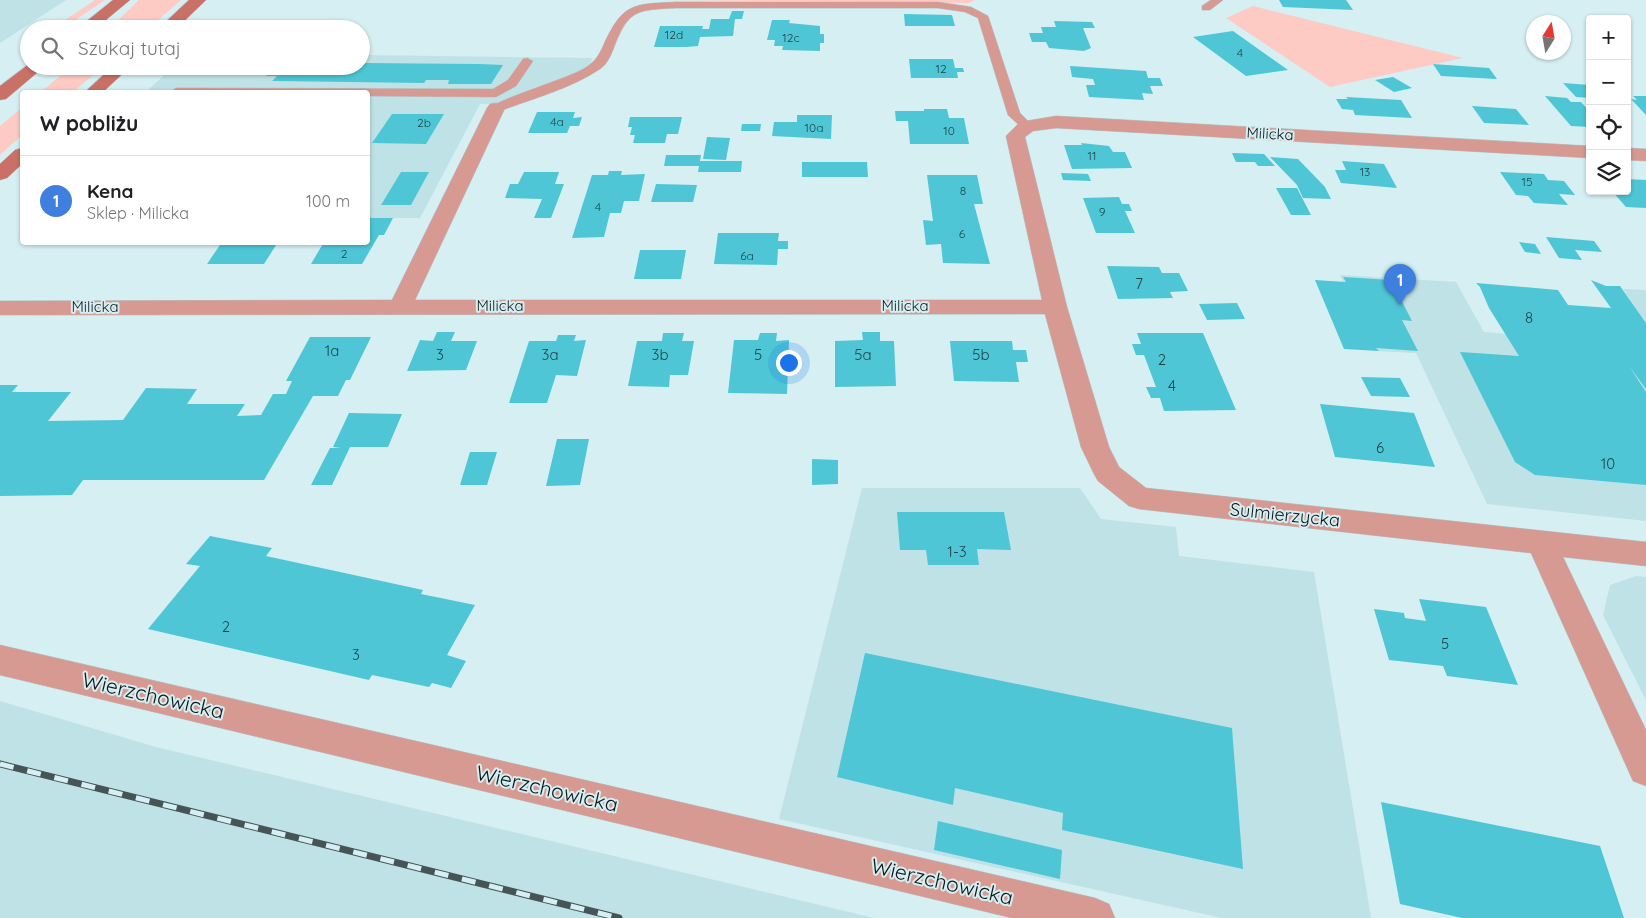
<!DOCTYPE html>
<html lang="pl">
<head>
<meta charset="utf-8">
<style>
	:root { --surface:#fff; --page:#f2f2f2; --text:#202124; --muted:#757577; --line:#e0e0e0; --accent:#0b8043 }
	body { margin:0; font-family:Quicksand,sans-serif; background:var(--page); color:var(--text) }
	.controls { position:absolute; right:15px; top:15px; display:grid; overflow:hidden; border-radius:5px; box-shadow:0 1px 4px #0004 }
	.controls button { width:45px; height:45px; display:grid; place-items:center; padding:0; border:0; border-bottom:1px solid var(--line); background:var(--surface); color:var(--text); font:25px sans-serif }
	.compass { position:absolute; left:1526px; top:15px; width:45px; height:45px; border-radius:50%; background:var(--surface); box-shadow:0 1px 4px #0004; rotate:11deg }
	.you { position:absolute; left:788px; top:362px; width:18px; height:18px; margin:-12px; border:4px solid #fff; border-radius:50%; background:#1a73e8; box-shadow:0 0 0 8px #1a73e833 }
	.badge { display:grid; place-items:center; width:32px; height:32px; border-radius:50%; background:var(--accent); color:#fff; font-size:16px; font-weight:700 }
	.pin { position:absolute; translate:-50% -41px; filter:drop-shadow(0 1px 2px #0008) }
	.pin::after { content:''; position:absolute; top:26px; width:18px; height:15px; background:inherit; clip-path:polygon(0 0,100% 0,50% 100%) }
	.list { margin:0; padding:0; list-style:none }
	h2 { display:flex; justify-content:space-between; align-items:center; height:65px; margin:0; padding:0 20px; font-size:21px }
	h2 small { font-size:16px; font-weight:400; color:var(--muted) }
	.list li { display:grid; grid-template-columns:32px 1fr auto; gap:15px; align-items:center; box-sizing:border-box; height:90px; padding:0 20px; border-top:1px solid var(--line) }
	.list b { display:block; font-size:19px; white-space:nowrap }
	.list p { margin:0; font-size:16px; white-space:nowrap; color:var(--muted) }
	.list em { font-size:16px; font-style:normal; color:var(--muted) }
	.icon { flex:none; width:28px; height:28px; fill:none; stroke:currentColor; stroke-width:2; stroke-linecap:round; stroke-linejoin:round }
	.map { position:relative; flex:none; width:1646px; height:918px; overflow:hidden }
	.search { position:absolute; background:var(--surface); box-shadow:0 1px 4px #0004; left:20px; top:20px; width:350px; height:55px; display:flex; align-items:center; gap:12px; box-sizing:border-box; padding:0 18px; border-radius:28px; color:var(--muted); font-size:19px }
	.panel { position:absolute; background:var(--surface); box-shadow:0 1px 4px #0004; left:20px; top:90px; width:350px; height:155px; border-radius:5px }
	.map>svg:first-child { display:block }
	.built { fill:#bfe2e7 }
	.green { fill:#fecbc4 }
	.building { fill:#4ec6d5 }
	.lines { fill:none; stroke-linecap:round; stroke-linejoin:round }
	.service-casing { stroke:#b1c8cc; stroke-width:1 }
	.minor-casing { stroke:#b1c8cc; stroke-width:1 }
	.secondary-casing { stroke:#b1c8cc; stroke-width:1 }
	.service { fill:#d79a92; fill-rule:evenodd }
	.minor { fill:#d79a92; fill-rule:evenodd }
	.secondary { fill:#ca7167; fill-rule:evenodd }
	.rail-casing { stroke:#465456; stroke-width:7 }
	.rail { stroke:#d5eff3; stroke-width:5; stroke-dasharray:14; stroke-linecap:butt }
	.labels { text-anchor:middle; stroke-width:4; stroke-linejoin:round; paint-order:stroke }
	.far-number-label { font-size:12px; fill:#1e4448 }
	.far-street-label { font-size:15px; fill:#0e1819; stroke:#d5eff3 }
	.number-label { font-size:15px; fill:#1e4448 }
	.street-label { font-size:18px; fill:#0e1819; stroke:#d5eff3 }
	.near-street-label { font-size:21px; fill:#0e1819; stroke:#d5eff3 }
</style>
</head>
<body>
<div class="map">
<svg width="1646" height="918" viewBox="0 0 1646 918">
	<rect width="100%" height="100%" fill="#d5eff3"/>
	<g class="built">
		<polygon points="0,0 66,0 0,43"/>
		<polygon points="361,55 593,58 588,68 499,104 480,104 420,218 368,218 368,92 146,92 174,66 361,66"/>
		<polygon points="1340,275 1456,282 1484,332 1646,346 1646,521 1487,504 1416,353 1375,351"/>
		<polygon points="1623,289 1646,290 1646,323"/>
		<polygon points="862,488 1080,488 1101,519 1176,527 1179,556 1314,572 1371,918 1222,918 779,819"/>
		<polygon points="1636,576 1646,577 1646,700 1603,615 1610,585"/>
		<polygon points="0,701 156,747 874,918 0,918"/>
	</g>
	<g class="green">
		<polygon points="95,0 105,0 62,29 52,29"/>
		<polygon points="139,0 181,0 148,29 109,29"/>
		<polygon points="662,0 975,0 969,3"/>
		<polygon points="1253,6 1463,58 1330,87 1226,18"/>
		<polygon points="72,66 104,66 73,92 41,92"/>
		<polygon points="22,108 22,135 0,155 0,126"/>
	</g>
	<g class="building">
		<polygon points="1279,0 1346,0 1353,10 1283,7"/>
		<polygon points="732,11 744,11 742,19 735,19 733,36 700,37 698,46 686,47 654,47 660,26 703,26 702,29 709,29 711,19 729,19"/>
		<polygon points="904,14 952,15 955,26 905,26"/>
		<polygon points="772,20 790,20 789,23 820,26 820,34 824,34 824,43 820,43 820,51 782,50 783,46 774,46 775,40 767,40"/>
		<polygon points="1054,21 1092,22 1095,28 1083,28 1091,48 1084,51 1049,48 1046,42 1032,42 1029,33 1043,33 1041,27 1056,27"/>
		<polygon points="1233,31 1288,70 1246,76 1193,37"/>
		<polygon points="909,59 953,59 955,68 963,68 964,72 957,72 958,78 911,78"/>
		<polygon points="361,63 479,64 503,65 491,84 448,84 449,80 426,80 424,83 272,81 277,76 266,76 275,66 361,66"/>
		<polygon points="1433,64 1489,68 1497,79 1441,76"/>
		<polygon points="1070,66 1146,71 1148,78 1160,78 1163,86 1150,86 1153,94 1142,93 1144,100 1089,97 1086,85 1095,85 1093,79 1072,77"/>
		<polygon points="1393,77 1412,88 1394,92 1375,80"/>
		<polygon points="1563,83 1590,85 1590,98 1576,97"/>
		<polygon points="1545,96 1567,98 1571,102 1581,102 1590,112 1590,127 1571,126"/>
		<polygon points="1633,96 1646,96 1646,115 1631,99 1637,100"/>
		<polygon points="1346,97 1401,100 1412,118 1355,115 1353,110 1342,109 1336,99 1348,99"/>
		<polygon points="1472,106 1516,109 1529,125 1484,123"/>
		<polygon points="924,109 947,109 949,118 964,118 969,144 910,144 908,121 896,121 895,111 924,111"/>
		<polygon points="537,112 575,112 573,118 582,117 579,126 570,126 567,133 528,133"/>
		<polygon points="392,114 444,114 426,144 372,143"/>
		<polygon points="797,115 832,115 831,139 772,136 774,122 797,122"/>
		<polygon points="630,117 682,117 678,134 667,134 665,143 633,143 635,135 630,135 632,127 628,127"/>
		<polygon points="742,124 761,124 760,131 741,131"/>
		<polygon points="707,137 730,138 726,160 703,159"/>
		<polygon points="1081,143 1109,146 1113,152 1125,152 1132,168 1072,169 1064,145 1082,145"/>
		<polygon points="1232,153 1264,154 1275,166 1258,166 1255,162 1236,162"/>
		<polygon points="666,155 701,155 700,161 742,161 741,172 698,172 699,166 664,166"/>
		<polygon points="1270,157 1298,159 1325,187 1331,199 1303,198 1297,185"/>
		<polygon points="1342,161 1384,164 1397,188 1341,183 1335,170 1346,170"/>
		<polygon points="802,162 867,162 868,177 802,177"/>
		<polygon points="609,171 622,171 621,175 645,174 639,201 624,201 621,213 610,213 604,237 572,238 592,175 608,175"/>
		<polygon points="401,172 429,172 411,205 381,205"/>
		<polygon points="524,172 559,172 555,184 564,184 551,218 534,218 542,199 505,198 510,184 518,184"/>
		<polygon points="1500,172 1544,174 1548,180 1564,181 1575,195 1559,194 1568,205 1534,203 1528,196 1516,195"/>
		<polygon points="1061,173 1088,174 1091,181 1063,180"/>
		<polygon points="927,175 977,175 983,204 974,204 990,264 943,263 941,244 926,245 923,220 933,221"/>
		<polygon points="1627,179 1646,180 1646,208 1626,207 1612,191 1627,191"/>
		<polygon points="656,184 697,185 693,202 651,202"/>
		<polygon points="1276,188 1297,188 1311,215 1291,215"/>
		<polygon points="1119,197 1122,204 1129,204 1132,211 1125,211 1135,233 1096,233 1083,198"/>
		<polygon points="368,218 393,218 384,235 379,235 362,264 311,264 324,242 368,242"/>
		<polygon points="718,233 779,233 778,241 788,241 788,249 778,249 777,265 714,264"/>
		<polygon points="1546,237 1594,241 1602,252 1575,250 1582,260 1559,258"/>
		<polygon points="222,242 278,242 264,264 207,264"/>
		<polygon points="1519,242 1535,244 1541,254 1525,252"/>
		<polygon points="640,250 686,250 681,279 634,279"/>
		<polygon points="1107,266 1159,267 1162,273 1179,273 1188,291 1170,292 1173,298 1118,299"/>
		<polygon points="1343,277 1391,280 1412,321 1402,320 1418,351 1376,348 1379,351 1344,349 1315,280 1346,282"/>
		<polygon points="1591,280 1606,286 1620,286 1646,323 1646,389 1629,366 1646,392 1646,485 1535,475 1515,462 1460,352 1519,356 1489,308 1480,287 1476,283 1558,290 1568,305 1611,308"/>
		<polygon points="1237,303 1245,319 1207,320 1199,304"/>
		<polygon points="437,332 455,332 451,341 477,341 466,370 407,371 420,340 433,341"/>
		<polygon points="862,332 880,332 880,341 894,341 896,386 835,387 835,341 863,340"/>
		<polygon points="663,333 684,333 682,341 694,341 688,375 670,375 669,387 628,386 637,341 662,341"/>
		<polygon points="760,333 777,333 776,341 789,340 787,394 728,393 734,340 758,340"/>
		<polygon points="1137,333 1203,333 1236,410 1164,411 1160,398 1151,398 1146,387 1156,387 1144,355 1136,355 1132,344 1141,344"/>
		<polygon points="558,335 576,335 574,341 586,340 577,376 556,375 547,403 509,403 529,341 556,341"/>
		<polygon points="310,337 371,337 350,380 346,380 338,396 313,396 264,480 83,480 72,495 0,496 0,385 18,385 12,392 71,392 48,421 123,420 146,388 197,389 187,404 245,404 237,416 261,415 273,394 286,394 292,381 286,381"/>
		<polygon points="950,341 1012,341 1013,350 1026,350 1028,362 1016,362 1019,382 954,381"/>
		<polygon points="1361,377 1400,378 1410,397 1371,396"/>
		<polygon points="1320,404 1414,413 1435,467 1335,457"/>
		<polygon points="349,413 402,414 388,447 350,447 332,485 311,485 330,448 341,448 333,447"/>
		<polygon points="557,439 589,439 580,485 546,486"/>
		<polygon points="470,452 497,452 487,485 460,485"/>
		<polygon points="812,459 838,460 838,484 812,485"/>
		<polygon points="897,512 1004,512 1011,550 977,549 979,565 928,565 926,550 900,550"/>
		<polygon points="210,536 272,548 266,556 423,590 421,594 475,605 447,655 466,661 451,688 432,683 429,687 372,675 369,680 148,629 200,566 186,564"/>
		<polygon points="1419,599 1486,607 1518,685 1447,676 1443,666 1389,660 1374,609 1404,613 1405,618 1426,621"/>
		<polygon points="865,653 1232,728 1243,869 1062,830 1063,813 955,788 953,805 837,777"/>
		<polygon points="1381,802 1600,846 1624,918 1462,918 1400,904"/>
		<polygon points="938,821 1062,850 1060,879 934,850"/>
	</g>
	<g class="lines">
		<g class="service-casing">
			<g id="service">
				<polygon points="1211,0 1223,0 1210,10 1202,10 1202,6"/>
				<path d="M676 2H938L971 7 988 16 1020 113 1033 126 1031 129H1023L1008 115 978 18 965 12 938 8H676C635 10 628 10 613 50 610 57 607 64 600 69 570 89 534 98 500 111L496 112 490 108C498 99 567 79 585 68 596 61 599 55 604 44 623 3 633 4 676 2Z"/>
				<polygon points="527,58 533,61 516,86 496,97 368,96 368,92 170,92 176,88 493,89 508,80 523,59"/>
			</g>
		</g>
		<g class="minor-casing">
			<g id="minor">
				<polygon points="496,103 502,104 505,108 415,300 1042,300 1006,136 1020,122 1056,116 1590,146 1590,158 1056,128 1033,131 1025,137 1067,307 1109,447 1119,467 1146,488 1646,542 1646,566 1563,557 1646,730 1646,786 1633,781 1531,553 1139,509 1129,506 1098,481 1094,474 1081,447 1045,314 0,315 0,301 392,300 487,108 490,104"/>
				<polygon points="1627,148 1646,149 1646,161 1627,160"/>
				<polygon points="0,645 1095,898 1109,904 1115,918 1012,918 0,675"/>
			</g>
		</g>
		<g class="secondary-casing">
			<g id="secondary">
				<polygon points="113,0 130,0 95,29 77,29"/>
				<polygon points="189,0 206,0 176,29 158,29"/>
				<polygon points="29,64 29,66 45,66 6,99 0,100 0,86"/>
				<polygon points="113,66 131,66 103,92 85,92"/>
				<polygon points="22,148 22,164 7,178 0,180 0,164 15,150"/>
			</g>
		</g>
		<use href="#service" class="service"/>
		<use href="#minor" class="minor"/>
		<use href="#secondary" class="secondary"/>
		<g class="rail-casing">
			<polyline id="rail" points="0,764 619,918"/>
		</g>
		<use href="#rail" class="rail"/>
	</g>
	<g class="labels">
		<g class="far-number-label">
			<text x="674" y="39">12d</text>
			<text x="791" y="42">12c</text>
			<text x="1240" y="57">4</text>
			<text x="941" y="73">12</text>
			<text x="557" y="126">4a</text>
			<text x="424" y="127">2b</text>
			<text x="814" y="132">10a</text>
			<text x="949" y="135">10</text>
			<text x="1092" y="160">11</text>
			<text x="1365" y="176">13</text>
			<text x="1527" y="186">15</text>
			<text x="963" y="195">8</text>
			<text x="598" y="211">4</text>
			<text x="1102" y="216">9</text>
			<text x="962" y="238">6</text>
			<text x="344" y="258">2</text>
			<text x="747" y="260">6a</text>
		</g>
		<g class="far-street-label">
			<text transform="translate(1270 134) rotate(3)" y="5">Milicka</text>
			<text x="500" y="311">Milicka</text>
			<text x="905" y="311">Milicka</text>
			<text x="95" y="312">Milicka</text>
		</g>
		<g class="number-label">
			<text x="1139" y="289">7</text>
			<text x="1529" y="323">8</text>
			<text x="332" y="356">1a</text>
			<text x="440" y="360">3</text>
			<text x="550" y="360">3a</text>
			<text x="660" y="360">3b</text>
			<text x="758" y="360">5</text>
			<text x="863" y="360">5a</text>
			<text x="981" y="360">5b</text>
			<text x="1162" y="365">2</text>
			<text x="1172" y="391">4</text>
			<text x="1380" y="453">6</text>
			<text x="1608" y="469">10</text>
			<text x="957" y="557">1-3</text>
			<text x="226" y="632">2</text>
			<text x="1445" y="649">5</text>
			<text x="356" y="660">3</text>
		</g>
		<g class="street-label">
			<text transform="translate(1285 515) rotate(6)" y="6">Sulmierzycka</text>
		</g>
		<g class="near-street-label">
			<text transform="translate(153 696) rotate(13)" y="7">Wierzchowicka</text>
			<text transform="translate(547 789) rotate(13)" y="7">Wierzchowicka</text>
			<text transform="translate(942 882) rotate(13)" y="7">Wierzchowicka</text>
		</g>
	</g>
</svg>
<div class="controls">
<button>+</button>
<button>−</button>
<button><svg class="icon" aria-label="locate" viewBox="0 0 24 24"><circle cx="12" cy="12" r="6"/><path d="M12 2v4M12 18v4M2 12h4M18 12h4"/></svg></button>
<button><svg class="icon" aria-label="layers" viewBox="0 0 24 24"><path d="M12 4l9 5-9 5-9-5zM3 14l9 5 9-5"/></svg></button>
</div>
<svg class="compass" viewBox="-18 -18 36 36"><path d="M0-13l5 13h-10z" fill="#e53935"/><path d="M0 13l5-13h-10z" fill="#757577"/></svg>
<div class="you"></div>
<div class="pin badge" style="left:1400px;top:305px;background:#3f7fe0">1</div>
<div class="search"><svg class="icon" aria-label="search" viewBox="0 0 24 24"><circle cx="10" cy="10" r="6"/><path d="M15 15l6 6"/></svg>Szukaj tutaj</div>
<section class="panel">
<h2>W pobliżu<small></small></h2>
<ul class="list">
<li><span class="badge" style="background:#3f7fe0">1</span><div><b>Kena</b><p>Sklep · Milicka</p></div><em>100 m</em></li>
</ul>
</section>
</div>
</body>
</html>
